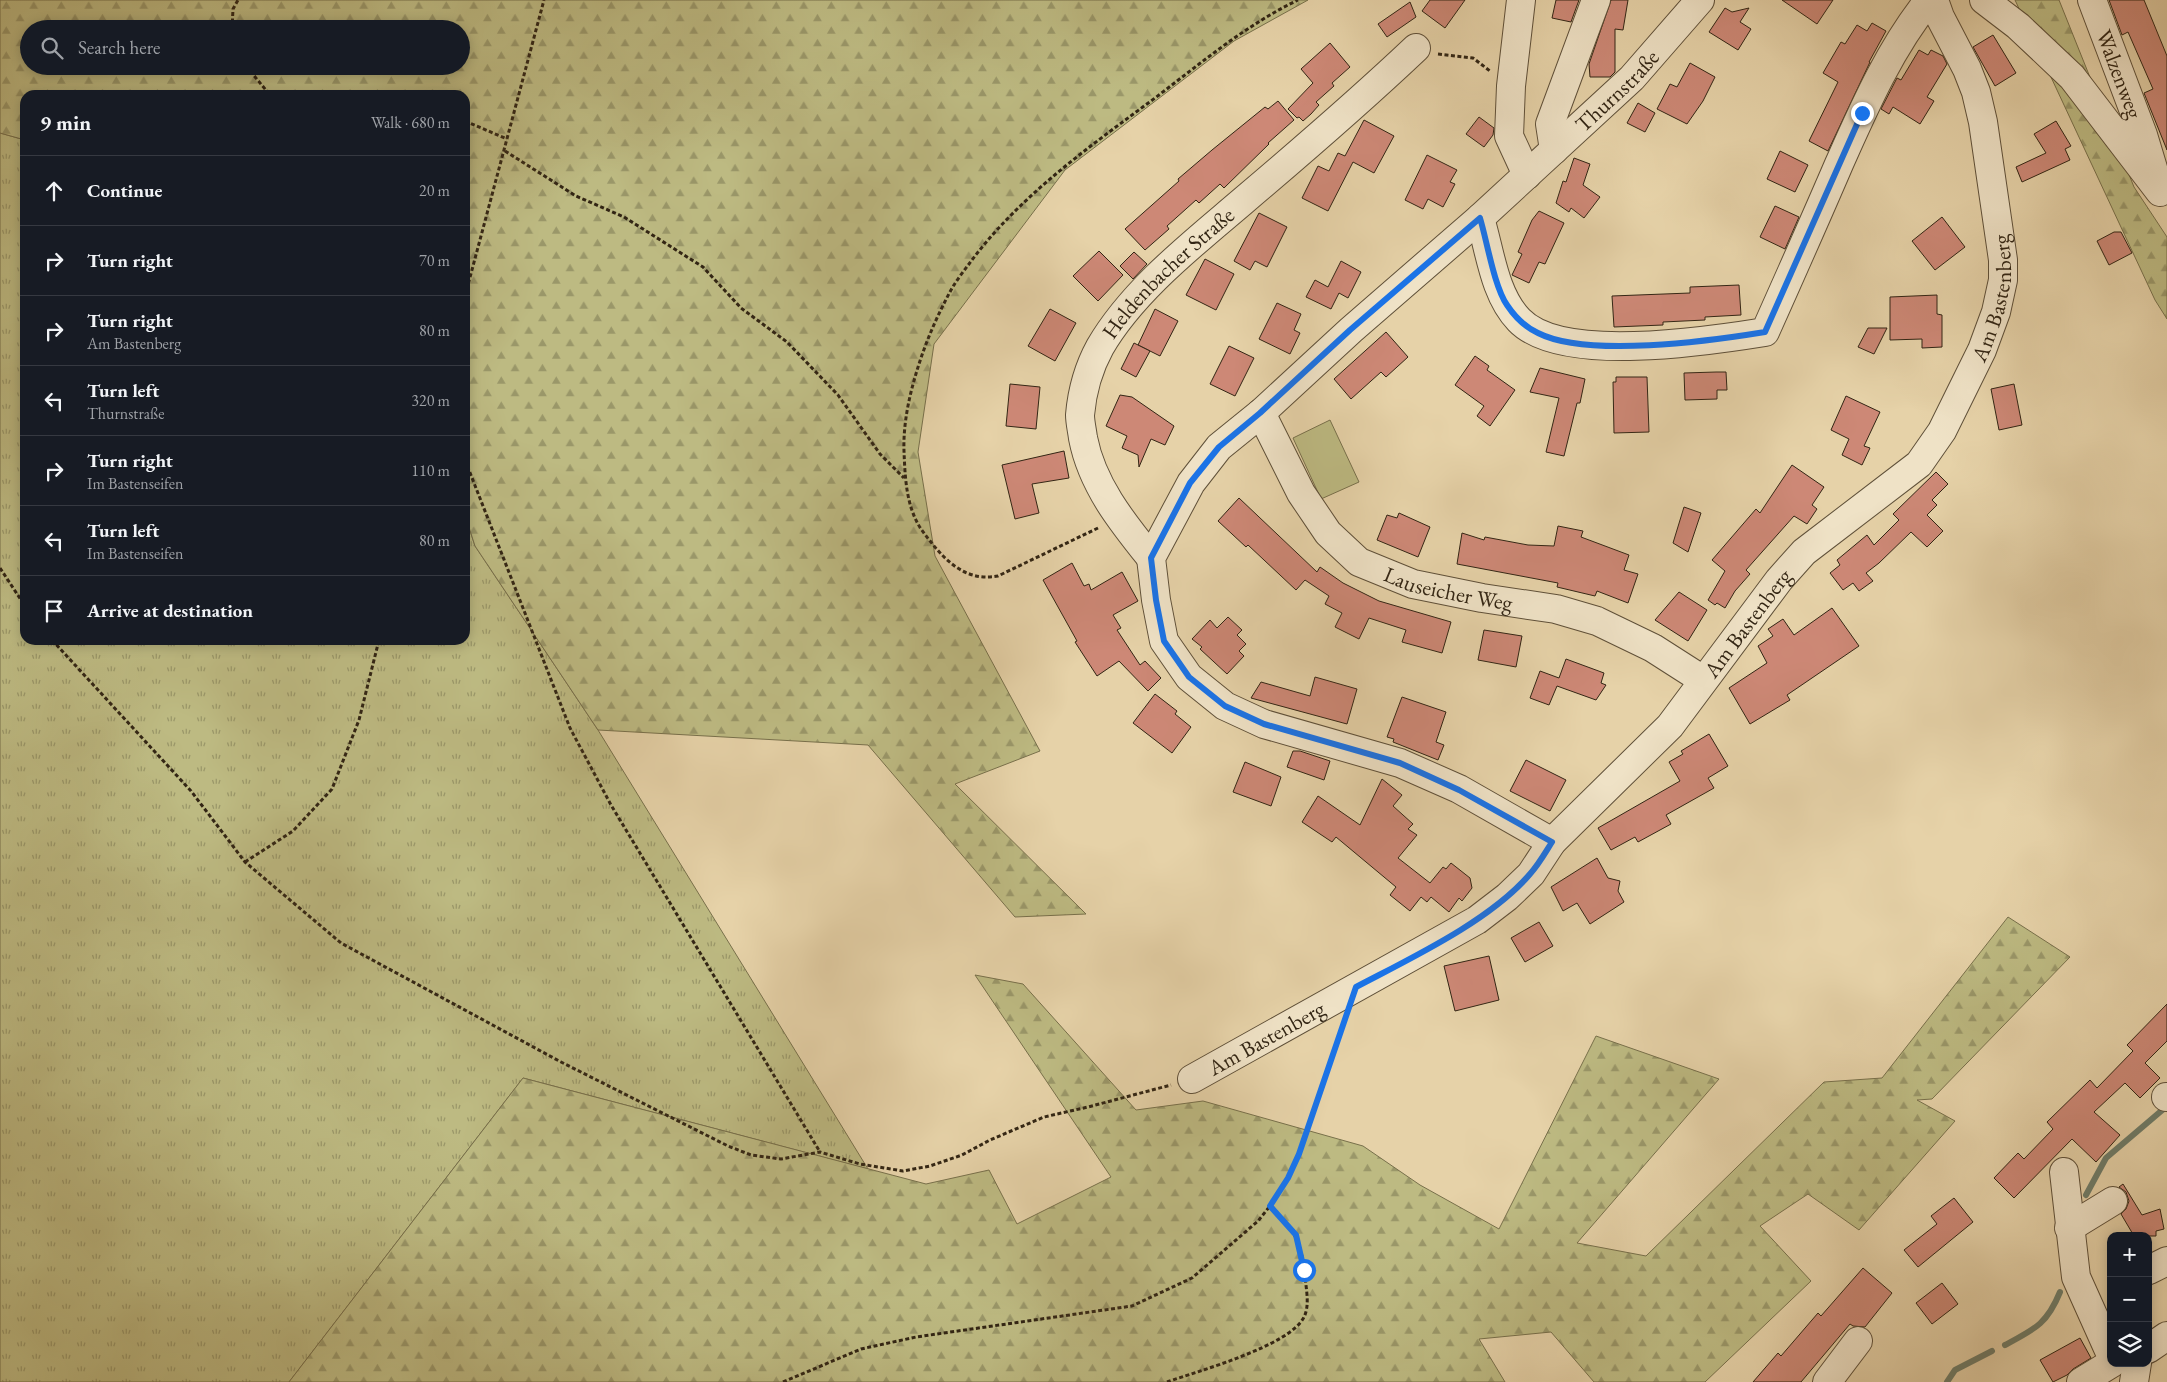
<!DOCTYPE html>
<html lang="en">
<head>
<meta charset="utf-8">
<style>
	:root { --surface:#171b24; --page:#242831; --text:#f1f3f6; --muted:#9ea1a6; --line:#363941 }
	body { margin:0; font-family:"EB Garamond",serif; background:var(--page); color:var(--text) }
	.controls { position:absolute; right:15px; bottom:15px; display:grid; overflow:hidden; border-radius:10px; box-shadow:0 2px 12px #0003 }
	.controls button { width:45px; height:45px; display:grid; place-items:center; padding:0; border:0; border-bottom:1px solid var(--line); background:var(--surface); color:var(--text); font:25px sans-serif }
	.stop { position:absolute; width:15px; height:15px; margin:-11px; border:4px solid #1a73e8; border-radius:50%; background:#fff }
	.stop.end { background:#1a73e8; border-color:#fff; box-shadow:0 1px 5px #0008 }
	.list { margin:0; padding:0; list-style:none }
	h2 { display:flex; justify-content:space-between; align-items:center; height:65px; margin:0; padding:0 20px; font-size:21px }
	h2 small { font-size:16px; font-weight:400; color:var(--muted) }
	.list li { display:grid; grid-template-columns:32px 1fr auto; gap:15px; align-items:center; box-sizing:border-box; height:70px; padding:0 20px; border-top:1px solid var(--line) }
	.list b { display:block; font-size:19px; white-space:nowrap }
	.list p { margin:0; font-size:16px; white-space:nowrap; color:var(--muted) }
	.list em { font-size:16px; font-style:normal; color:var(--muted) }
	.icon { flex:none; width:28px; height:28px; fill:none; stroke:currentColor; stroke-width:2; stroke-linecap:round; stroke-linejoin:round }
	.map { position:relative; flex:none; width:2167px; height:1382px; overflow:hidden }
	.search { position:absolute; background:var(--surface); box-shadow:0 2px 12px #0003; left:20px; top:20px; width:450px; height:55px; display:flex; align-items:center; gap:12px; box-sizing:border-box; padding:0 18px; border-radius:28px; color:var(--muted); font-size:19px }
	.panel { position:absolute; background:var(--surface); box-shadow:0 2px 12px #0003; left:20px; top:90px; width:450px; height:555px; border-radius:15px }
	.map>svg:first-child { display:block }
	.grass { fill:url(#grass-tufts); stroke:#78704b }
	.forest { fill:url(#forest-firs); stroke:#78704b; fill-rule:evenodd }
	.park { fill:#bdba82; stroke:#78704b }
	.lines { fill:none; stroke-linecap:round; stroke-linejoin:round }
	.stream { stroke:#6f7d6a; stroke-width:6 }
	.building { fill:#cd8876; stroke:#322514 }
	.minor-casing { stroke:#5f5039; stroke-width:30 }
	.path { stroke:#322514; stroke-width:3; stroke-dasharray:4 2.5; stroke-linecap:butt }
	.minor { stroke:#efe2c6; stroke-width:28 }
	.route { stroke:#1a73e8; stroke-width:6 }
	.labels { text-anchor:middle; stroke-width:4; stroke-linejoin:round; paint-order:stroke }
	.street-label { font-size:22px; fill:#322514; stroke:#efe2c6 }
</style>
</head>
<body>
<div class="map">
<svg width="2167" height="1382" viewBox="0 0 2167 1382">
	<defs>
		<pattern id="grass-tufts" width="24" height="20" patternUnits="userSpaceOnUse" patternTransform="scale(1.25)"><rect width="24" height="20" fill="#bdba82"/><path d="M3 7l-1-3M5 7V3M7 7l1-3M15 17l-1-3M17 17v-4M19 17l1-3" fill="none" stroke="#9a9769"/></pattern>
		<pattern id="forest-firs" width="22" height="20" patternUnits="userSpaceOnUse" patternTransform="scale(1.25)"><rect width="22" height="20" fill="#bdba82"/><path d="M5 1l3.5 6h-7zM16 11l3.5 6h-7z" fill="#9a9769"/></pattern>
	</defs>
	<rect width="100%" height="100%" fill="#e6d2a8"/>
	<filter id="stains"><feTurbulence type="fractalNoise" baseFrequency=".004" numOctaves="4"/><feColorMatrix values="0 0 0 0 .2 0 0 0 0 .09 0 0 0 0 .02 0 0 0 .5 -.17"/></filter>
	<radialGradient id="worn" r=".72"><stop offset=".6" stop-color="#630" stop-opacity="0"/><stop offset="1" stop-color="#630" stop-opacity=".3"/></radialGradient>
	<polygon class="grass" points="0,133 25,140 25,640 465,640 465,515 475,546 598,730 868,1169 523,1078 289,1382 0,1382"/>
	<g class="forest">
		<path d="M0 0H1308L1234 41 1065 170 934 344 918 452 935 556 1040 751 955 784 1086 914 1015 917 868 745 598 730 475 546 465 515V95H25V140L0 133ZM29 29H461V66H29Z"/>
		<polygon points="2015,0 2059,0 2134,187 2167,237 2167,319 2155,300"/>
		<polygon points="2008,917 2070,957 1932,1099 1917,1100 1955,1121 1859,1230 1808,1194 1760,1226 1811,1281 1705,1382 1594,1382 1551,1332 1479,1339 1505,1382 289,1382 523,1078 926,1184 989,1170 1017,1224 1111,1177 975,975 1023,984 1136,1110 1203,1101 1363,1146 1420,1185 1499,1229 1596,1036 1719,1079 1577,1243 1646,1256 1824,1082 1882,1078"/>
	</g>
	<polygon class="park" points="1330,420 1359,482 1321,499 1293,438"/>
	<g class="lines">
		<g class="stream">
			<polyline points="2086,1195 2106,1158 2167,1106"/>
			<path d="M2005 1345C2035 1329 2047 1324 2060 1292"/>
			<polyline points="1947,1382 1955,1370 1992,1351"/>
		</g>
	</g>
	<g class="building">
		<polygon points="1430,0 1465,0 1445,28 1422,11"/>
		<polygon points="1556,0 1579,0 1571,22 1552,18"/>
		<polygon points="1611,0 1628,0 1623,30 1615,29 1615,72 1610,77 1590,77 1589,64"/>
		<polygon points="1782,0 1833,0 1817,24"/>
		<polygon points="2109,0 2144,0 2167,56 2167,150 2144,93 2153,89 2128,32 2122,35"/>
		<polygon points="1410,2 1416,17 1387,37 1378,24"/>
		<polygon points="1725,8 1732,12 1749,8 1740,22 1751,29 1738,50 1709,32"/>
		<polygon points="1872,23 1886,31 1869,62 1870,62 1828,151 1809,141 1838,82 1823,73 1841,42 1845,44 1857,25 1867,31"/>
		<polygon points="1993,35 2016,73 1995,86 1973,47"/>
		<polygon points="1330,43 1350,67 1332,83 1334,86 1316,102 1319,105 1311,114 1303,121 1299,117 1297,118 1288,109 1313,83 1301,69"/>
		<polygon points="1919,50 1928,55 1931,50 1943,56 1947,64 1927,97 1934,101 1920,124 1893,107 1889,114 1881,109 1897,78 1901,80"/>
		<polygon points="1690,63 1715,77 1703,101 1687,124 1657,109 1670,84 1677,87"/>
		<polygon points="1278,101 1294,120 1268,143 1269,144 1224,188 1220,184 1199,203 1196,200 1167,226 1169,229 1145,250 1125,229 1179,181 1178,179 1212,150 1265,107 1268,109"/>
		<polygon points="1638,103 1655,113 1645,132 1627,123"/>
		<polygon points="1479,117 1494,128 1493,135 1484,147 1466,134"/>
		<polygon points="1364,120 1394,136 1374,173 1353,162 1328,211 1302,198 1318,166 1329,171 1338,153 1345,156"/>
		<polygon points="2056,121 2071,146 2065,149 2070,160 2022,182 2016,167 2046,153 2034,134"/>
		<polygon points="1780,151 1808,165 1795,192 1767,179"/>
		<polygon points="1427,155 1457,170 1450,182 1455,184 1443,207 1428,199 1423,209 1405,200"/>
		<polygon points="1574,158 1590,164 1583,185 1600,197 1584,218 1571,208 1569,212 1556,203 1563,181 1566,182"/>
		<polygon points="1775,206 1799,217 1785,249 1760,237"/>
		<polygon points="1539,211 1564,223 1545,264 1539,262 1529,283 1512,275 1522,254 1518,252 1532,220"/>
		<polygon points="1259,213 1287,227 1267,267 1255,261 1250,270 1234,261"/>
		<polygon points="1942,217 1965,247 1935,270 1912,241"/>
		<polygon points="2114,232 2121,232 2132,253 2109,265 2097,241"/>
		<polygon points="1099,251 1123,275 1098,301 1073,276"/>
		<polygon points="1134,252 1147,264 1133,279 1120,266"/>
		<polygon points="1205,259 1234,274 1216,310 1186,295"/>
		<polygon points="1341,261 1361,272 1348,298 1339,293 1331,309 1306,297 1315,280 1328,287"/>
		<polygon points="1739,285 1741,315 1705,317 1705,320 1663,322 1663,325 1614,327 1612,296 1690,293 1690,287"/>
		<polygon points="1937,295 1937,314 1942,315 1942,347 1922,348 1922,339 1890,340 1890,297"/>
		<polygon points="1277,303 1301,314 1294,330 1300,333 1290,354 1259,339"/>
		<polygon points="1050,309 1076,323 1055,361 1028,346"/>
		<polygon points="1155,309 1178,321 1160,356 1138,345"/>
		<polygon points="1868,328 1887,328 1874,354 1858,347"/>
		<polygon points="1386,332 1408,357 1386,377 1381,372 1351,399 1334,379"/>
		<polygon points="1134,343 1150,351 1136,377 1121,369"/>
		<polygon points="1229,346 1254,358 1235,396 1210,384"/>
		<polygon points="1475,356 1489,366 1487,370 1515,390 1490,426 1477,416 1484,406 1455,385"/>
		<polygon points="1540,368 1585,379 1580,403 1577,403 1564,456 1546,452 1559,398 1530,392"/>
		<polygon points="1716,372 1726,372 1727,390 1717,390 1717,399 1685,400 1684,373"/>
		<polygon points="1616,377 1647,377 1649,432 1614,433 1613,382 1616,382"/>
		<polygon points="1010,384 1040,387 1036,429 1006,426"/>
		<polygon points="2014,384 2022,425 1999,430 1991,389"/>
		<polygon points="1120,395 1132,397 1174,426 1165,445 1151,439 1139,467 1138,455 1122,448 1127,436 1106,426"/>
		<polygon points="1846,396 1880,412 1864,446 1870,448 1862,465 1842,455 1849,439 1831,430"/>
		<polygon points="1064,451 1069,478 1032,484 1039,513 1015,519 1002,465"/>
		<polygon points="1792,465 1824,487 1812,505 1817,509 1807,524 1794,516 1746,570 1750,574 1735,591 1725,608 1717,603 1715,605 1708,600 1725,571 1712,560 1756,509 1760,513"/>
		<polygon points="1936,472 1948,484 1932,500 1937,505 1927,515 1943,531 1927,547 1911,532 1879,563 1866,573 1873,581 1859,591 1853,583 1843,590 1830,573 1840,565 1837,560 1867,535 1874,545 1899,520 1893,514"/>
		<polygon points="1239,498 1317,572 1320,567 1343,583 1379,601 1451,622 1442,653 1402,642 1406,630 1369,618 1359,639 1335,627 1342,613 1325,604 1329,596 1305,580 1296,590 1248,545 1246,547 1218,521"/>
		<polygon points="1684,507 1701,513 1688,552 1673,543"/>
		<polygon points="1399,513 1430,527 1418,557 1377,540 1387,515 1397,518"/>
		<polygon points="1558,526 1583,531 1581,537 1629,555 1624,570 1638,574 1628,603 1597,591 1595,596 1557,587 1558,583 1457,564 1462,533 1484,540 1485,537 1528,545 1554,546"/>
		<polygon points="1072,563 1084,586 1089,584 1091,590 1122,572 1138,601 1113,615 1121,628 1117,630 1140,665 1145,661 1161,678 1148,691 1119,661 1097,676 1075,642 1077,641 1043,580"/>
		<polygon points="1679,592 1707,610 1688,641 1655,620"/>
		<polygon points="1832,608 1859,646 1787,695 1790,700 1750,724 1729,688 1767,663 1758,646 1773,636 1768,629 1783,619 1794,635"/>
		<polygon points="1228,617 1242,630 1237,635 1246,644 1239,651 1244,656 1227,674 1200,649 1202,647 1192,639 1210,620 1217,628"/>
		<polygon points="1484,630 1522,636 1516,667 1478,660"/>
		<polygon points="1566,659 1604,673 1601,683 1606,685 1596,700 1557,686 1549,705 1530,698 1540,671 1559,678"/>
		<polygon points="1315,677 1357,689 1347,724 1251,698 1261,682 1310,696"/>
		<polygon points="1155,694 1177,711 1175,714 1191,727 1172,753 1133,723"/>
		<polygon points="1402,697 1446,712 1436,742 1444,745 1438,760 1393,742 1394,739 1387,737"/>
		<polygon points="1709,734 1728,766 1708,778 1714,788 1666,815 1671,824 1638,842 1635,837 1611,850 1598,828 1680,781 1669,762 1683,754 1681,751"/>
		<polygon points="1293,751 1300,751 1330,761 1324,780 1287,767"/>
		<polygon points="1526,760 1566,780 1550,811 1510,791"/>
		<polygon points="1245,762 1281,777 1271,806 1233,792"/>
		<polygon points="1382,779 1402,795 1393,806 1413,824 1408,829 1417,835 1398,858 1430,883 1443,867 1446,869 1451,863 1470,878 1472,888 1462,901 1459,898 1449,912 1431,897 1427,902 1421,897 1410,911 1390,895 1396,887 1336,837 1332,842 1302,822 1318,796 1360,825"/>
		<polygon points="1597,858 1608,878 1620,881 1618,891 1624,902 1590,924 1577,903 1563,911 1551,887"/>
		<polygon points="1539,922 1553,946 1525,962 1511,938"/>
		<polygon points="1489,956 1499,1000 1455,1011 1444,966"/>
		<polygon points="2167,1004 2167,1041 2145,1063 2160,1078 2140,1098 2125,1083 2094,1112 2120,1135 2096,1162 2072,1139 2014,1198 1994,1178 2018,1153 2024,1159 2053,1129 2047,1122 2090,1080 2097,1088 2133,1051 2127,1045"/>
		<polygon points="2123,1184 2142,1215 2160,1209 2164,1229 2156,1231 2156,1236 2134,1236 2121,1214 2126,1209 2129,1201 2126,1192 2119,1187"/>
		<polygon points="1954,1198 1973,1222 1918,1267 1904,1250 1937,1224 1931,1216"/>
		<polygon points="1863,1268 1892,1293 1865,1327 1853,1326 1850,1324 1801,1382 1753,1382 1778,1353 1781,1356 1818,1313 1821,1316"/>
		<polygon points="1942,1283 1958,1304 1932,1324 1916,1303"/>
		<polygon points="2080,1338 2091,1358 2073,1369 2067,1375 2053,1382 2040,1360"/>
	</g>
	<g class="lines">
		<g class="minor-casing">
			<g id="minor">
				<polyline points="1521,0 1511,86 1509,136 1527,175"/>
				<polyline points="1984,0 2018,26 2072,77 2160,192"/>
				<path id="s1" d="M2092 0 2143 135 2155 175"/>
				<polyline points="1554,150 1550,124 1596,0"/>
				<path d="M1480 218C1490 251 1494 294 1519 320 1561 364 1709 341 1765 332 1790 276 1815 220 1839 164 1864 108 1890 48 1929 0"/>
				<path id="s2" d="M1261 413 1301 493 1328 533 1359 562 1413 584 1482 598 1556 609 1597 621 1653 648 1703 680"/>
				<path id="s3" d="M1151 558C1122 522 1092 485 1083 438 1082 430 1080 422 1080 415 1082 392 1089 367 1100 347 1133 290 1194 243 1243 201 1302 151 1360 101 1416 48"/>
				<path id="s4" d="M1552 842 1459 789 1400 763 1264 724 1225 706 1189 677 1164 641 1156 600 1151 558 1191 483 1219 447 1261 413 1351 330 1480 218 1632 78 1700 0"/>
				<path id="s5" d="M1192 1079 1477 920 1507 897 1531 874 1552 842 1670 726 1779 580 1804 552 1919 464 1942 431 1982 350 1996 312 2003 280V260L1983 122 1976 92 1967 69 1940 17 1934 0"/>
				<polyline points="2166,1097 2167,1097"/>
				<polyline points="2064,1172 2076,1277 2111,1355"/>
				<polyline points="2069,1228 2113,1201"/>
				<polyline points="2149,1270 2167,1261"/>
				<polyline points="2148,1349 2167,1336"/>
				<polyline points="1827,1382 1858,1341"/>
				<polyline points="2081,1382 2112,1363"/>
				<polyline points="2134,1382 2137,1363"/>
			</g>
		</g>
		<g class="path">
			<polyline points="232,29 233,9 238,0"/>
			<polyline points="1438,54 1473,58 1490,71"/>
			<polyline points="246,66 270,95"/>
			<polyline points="465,121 507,139"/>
			<polyline points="505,151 576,196 624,217 703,267 741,308 787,342 838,395 880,454 904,478"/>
			<polyline points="465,296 544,0"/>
			<polyline points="465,460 570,728 611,805 820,1152"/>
			<path d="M1098 528 998 576C962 583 940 555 921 529 906 506 905 477 904 451 903 422 910 392 919 364 927 339 938 314 951 290 956 281 963 272 969 264 1018 197 1089 147 1155 98 1201 63 1246 25 1298 0"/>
			<polyline points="0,568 25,606"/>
			<polyline points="52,640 191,791 245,862 341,943 561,1062 728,1146 751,1155 781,1159 820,1152 860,1164 903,1171 930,1166 962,1155 990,1140 1044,1117 1088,1107 1171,1085"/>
			<polyline points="245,862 293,831 332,789 359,720 379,640"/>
			<polyline points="783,1382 861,1349 916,1337 1132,1306 1192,1278 1258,1221 1270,1206 1288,1178 1299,1154 1344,1023"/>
			<path d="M1167 1382C1198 1371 1290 1346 1304 1317 1310 1305 1306 1289 1305 1276 1301 1241 1295 1230 1270 1206"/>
		</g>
		<use href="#minor" class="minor"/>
	</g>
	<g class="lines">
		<path class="route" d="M1304 1270 1296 1235 1270 1206 1288 1178 1299 1154 1356 987C1411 958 1490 921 1530 874 1539 864 1545 853 1552 842L1459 790 1400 763 1264 724 1225 706 1189 677 1164 641 1156 600 1151 558 1190 483 1219 447 1260 413 1350 330 1480 218C1487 241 1494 286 1507 305 1515 317 1525 327 1538 333 1587 358 1710 341 1765 332L1862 113"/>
	</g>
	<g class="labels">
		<g class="street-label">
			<text dy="8" stroke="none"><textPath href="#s1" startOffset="79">Walzenweg</textPath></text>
			<text dy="8" stroke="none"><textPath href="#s4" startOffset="1195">Thurnstraße</textPath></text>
			<text dy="8" stroke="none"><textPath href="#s3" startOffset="335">Heldenbacher Straße</textPath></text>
			<text dy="8" stroke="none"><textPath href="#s5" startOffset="1150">Am Bastenberg</textPath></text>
			<text dy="8" stroke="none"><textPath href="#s2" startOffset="274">Lauseicher Weg</textPath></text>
			<text dy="8" stroke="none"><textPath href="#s5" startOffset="730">Am Bastenberg</textPath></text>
			<text dy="8" stroke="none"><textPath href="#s5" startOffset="85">Am Bastenberg</textPath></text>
		</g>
	</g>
	<rect width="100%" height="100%" filter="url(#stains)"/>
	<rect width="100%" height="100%" fill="url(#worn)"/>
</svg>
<div class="controls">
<button>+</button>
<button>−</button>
<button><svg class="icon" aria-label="layers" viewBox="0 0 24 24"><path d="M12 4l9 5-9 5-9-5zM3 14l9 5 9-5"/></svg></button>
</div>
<div class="stop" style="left:1304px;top:1270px"></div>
<div class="stop end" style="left:1862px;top:113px"></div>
<div class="search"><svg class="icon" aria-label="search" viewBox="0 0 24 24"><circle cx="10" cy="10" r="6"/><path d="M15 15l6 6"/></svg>Search here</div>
<section class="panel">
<h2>9 min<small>Walk · 680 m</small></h2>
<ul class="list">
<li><svg class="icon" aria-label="ahead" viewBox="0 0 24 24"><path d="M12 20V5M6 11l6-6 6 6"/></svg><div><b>Continue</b></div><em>20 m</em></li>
<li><svg class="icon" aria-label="right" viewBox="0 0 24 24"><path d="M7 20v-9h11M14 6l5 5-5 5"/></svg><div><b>Turn right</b></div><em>70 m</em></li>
<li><svg class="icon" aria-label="right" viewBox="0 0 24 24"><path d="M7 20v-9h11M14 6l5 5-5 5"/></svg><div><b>Turn right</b><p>Am Bastenberg</p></div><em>80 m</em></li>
<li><svg class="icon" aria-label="left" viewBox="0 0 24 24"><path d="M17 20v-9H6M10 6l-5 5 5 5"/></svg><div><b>Turn left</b><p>Thurnstraße</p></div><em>320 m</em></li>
<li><svg class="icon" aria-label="right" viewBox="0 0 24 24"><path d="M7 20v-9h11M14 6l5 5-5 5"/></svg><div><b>Turn right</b><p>Im Bastenseifen</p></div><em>110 m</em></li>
<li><svg class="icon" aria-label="left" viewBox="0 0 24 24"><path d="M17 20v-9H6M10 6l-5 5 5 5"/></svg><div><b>Turn left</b><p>Im Bastenseifen</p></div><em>80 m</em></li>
<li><svg class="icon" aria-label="arrive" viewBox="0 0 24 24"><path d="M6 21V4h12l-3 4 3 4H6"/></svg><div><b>Arrive at destination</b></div></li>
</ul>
</section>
</div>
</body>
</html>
